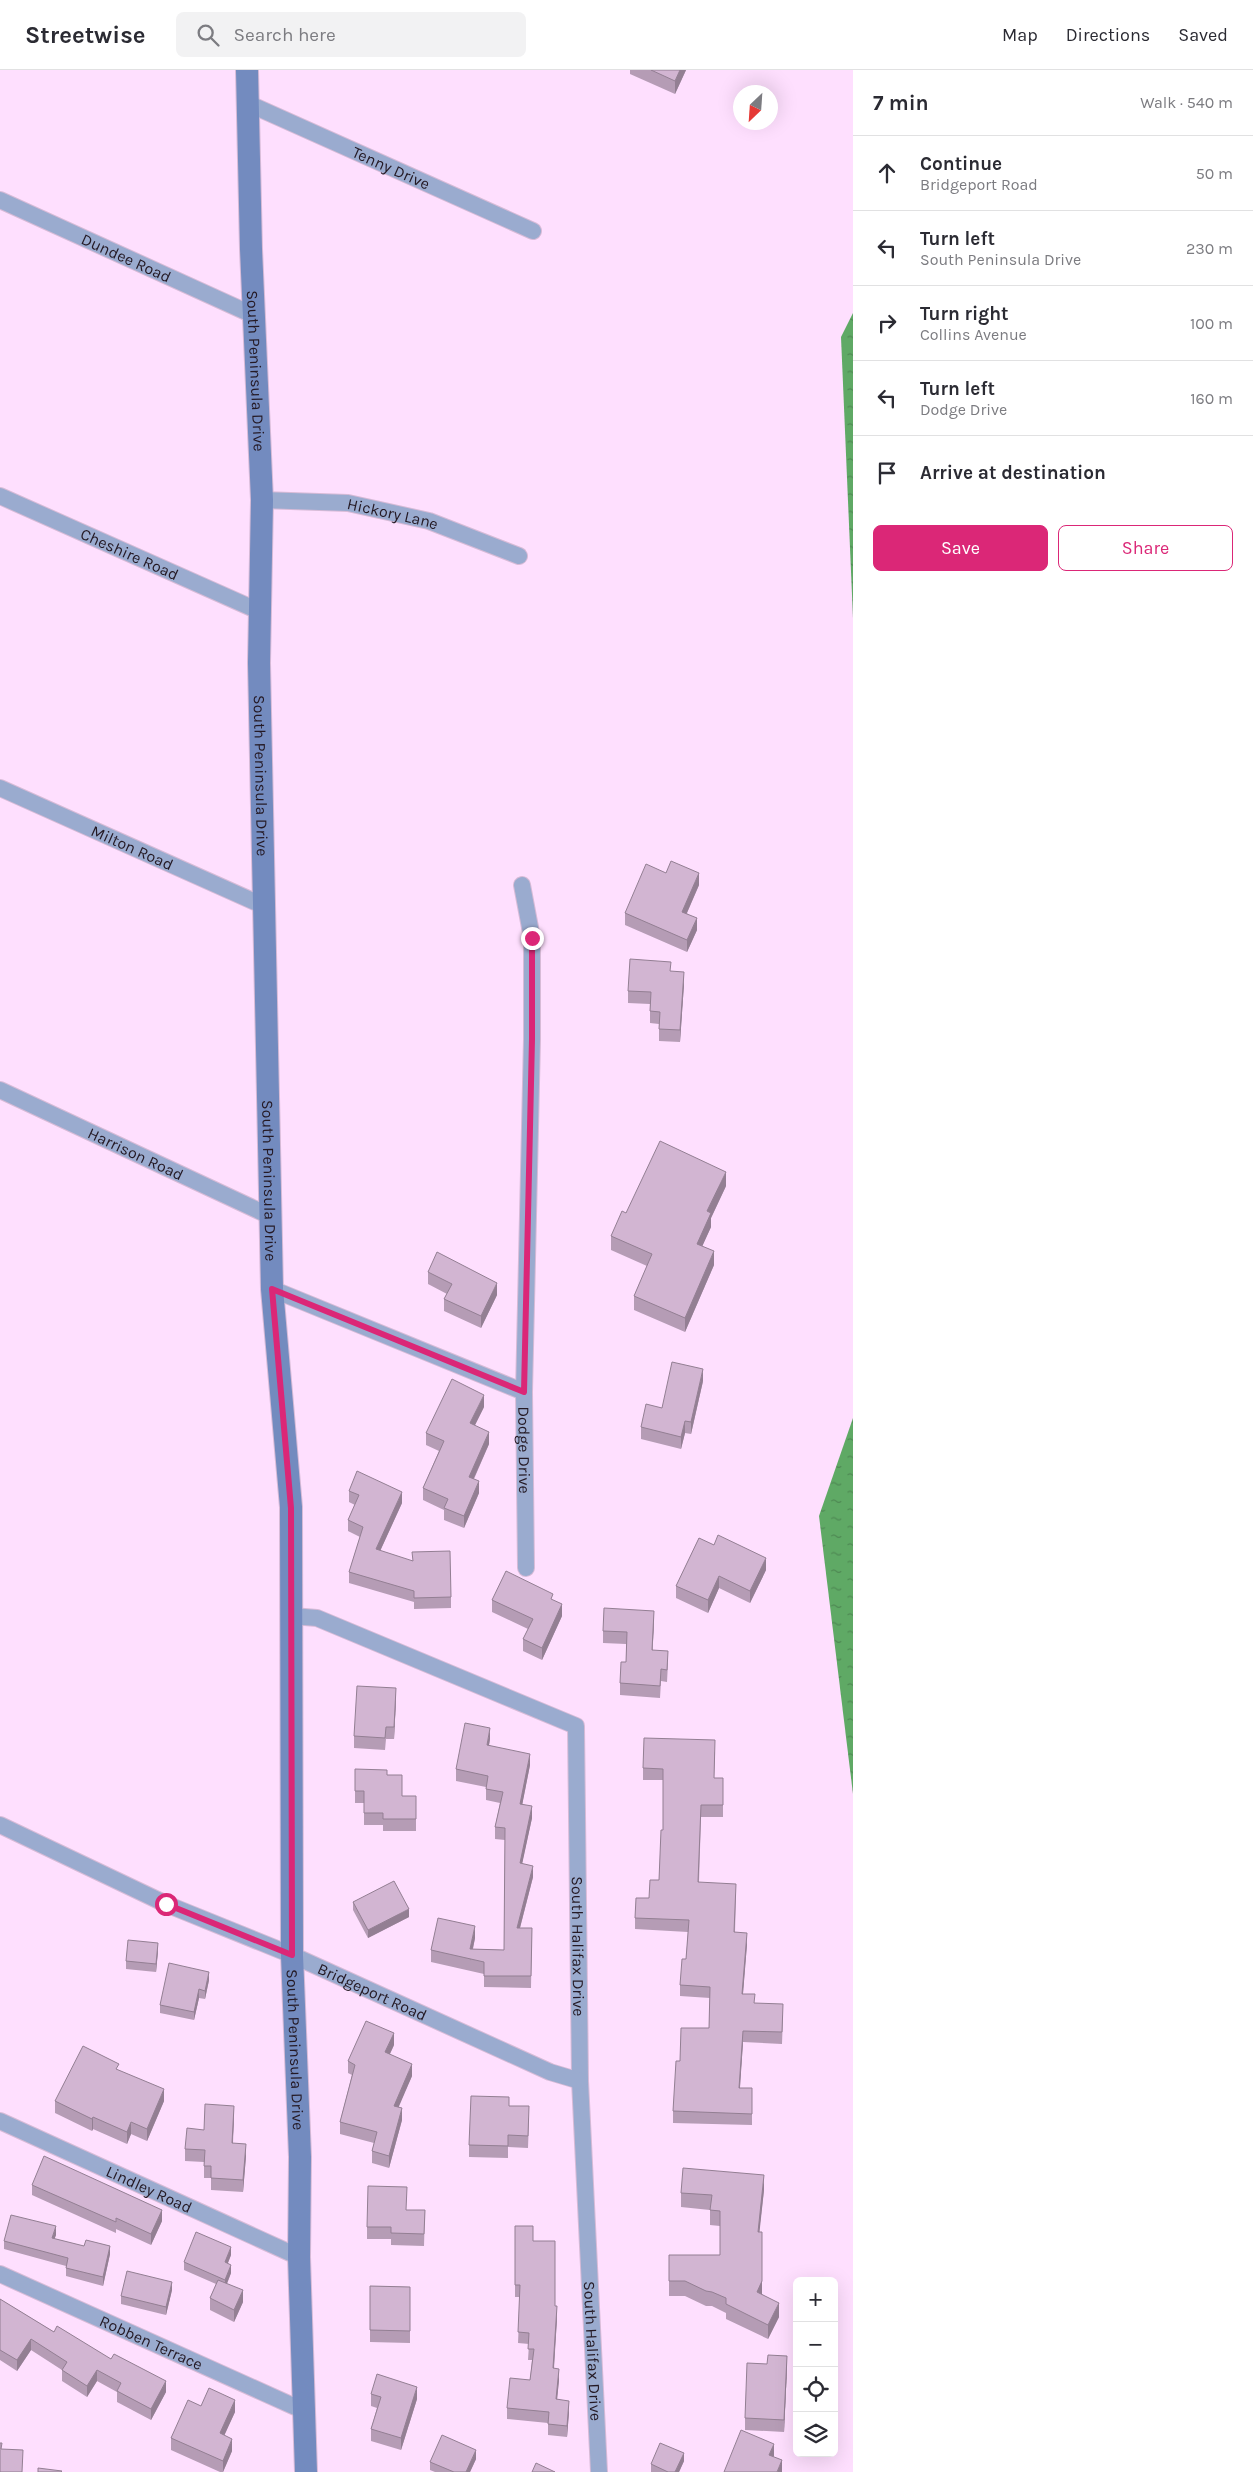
<!DOCTYPE html>
<html lang="en">
<head>
<meta charset="utf-8">
<style>
	:root { --surface:#fff; --page:#f2f2f3; --text:#2b2b33; --muted:#7c7c81; --line:#e1e1e2; --accent:#db2777 }
	body { margin:0; font-family:Karla,sans-serif; background:var(--page); color:var(--text) }
	.controls { position:absolute; right:15px; bottom:15px; display:grid; overflow:hidden; border-radius:8px; box-shadow:0 5px 20px #0002 }
	.controls button { width:45px; height:45px; display:grid; place-items:center; padding:0; border:0; border-bottom:1px solid var(--line); background:var(--surface); color:var(--text); font:25px sans-serif }
	.compass { position:absolute; left:733px; top:15px; width:45px; height:45px; border-radius:50%; background:var(--surface); box-shadow:0 5px 20px #0002; rotate:205deg }
	.stop { position:absolute; width:15px; height:15px; margin:-11px; border:4px solid #db2777; border-radius:50%; background:#fff }
	.stop.end { background:#db2777; border-color:#fff; box-shadow:0 1px 5px #0008 }
	.list { margin:0; padding:0; list-style:none }
	h2 { display:flex; justify-content:space-between; align-items:center; height:65px; margin:0; padding:0 20px; font-size:21px }
	h2 small { font-size:16px; font-weight:400; color:var(--muted) }
	.list li { display:grid; grid-template-columns:32px 1fr auto; gap:15px; align-items:center; box-sizing:border-box; height:75px; padding:0 20px; border-top:1px solid var(--line) }
	.list b { display:block; font-size:19px; white-space:nowrap }
	.list p { margin:0; font-size:16px; white-space:nowrap; color:var(--muted) }
	.list em { font-size:16px; font-style:normal; color:var(--muted) }
	.actions { display:flex; gap:10px; padding:15px 20px }
	.actions a { flex:1; padding:11px 0; border:1px solid var(--accent); border-radius:8px; text-align:center; font-size:18px; color:var(--accent) }
	.actions .main { background:var(--accent); color:#fff }
	.icon { flex:none; width:28px; height:28px; fill:none; stroke:currentColor; stroke-width:2; stroke-linecap:round; stroke-linejoin:round }
	.map { position:relative; flex:none; width:853px; height:2402px; overflow:hidden }
	header { display:flex; align-items:center; gap:30px; box-sizing:border-box; height:70px; padding:0 25px; background:var(--surface); border-bottom:1px solid var(--line) }
	header strong { font-size:24px }
	nav { display:flex; gap:28px; margin-inline-start:auto; font-size:18px }
	.search { width:350px; height:45px; background:var(--page); display:flex; align-items:center; gap:12px; box-sizing:border-box; padding:0 18px; border-radius:8px; color:var(--muted); font-size:19px }
	main { display:flex }
	aside { flex:1; background:var(--surface) }
	.map>svg:first-child { display:block }
	.water { fill:url(#water-ripples) }
	.lines { fill:none; stroke-linecap:round; stroke-linejoin:round }
	.minor-casing { stroke:#d7bbd7; stroke-width:18 }
	.secondary-casing { stroke:#d7bbd7; stroke-width:24 }
	.minor { stroke:#9aabcf; stroke-width:16 }
	.secondary { stroke:#738bbf; stroke-width:22 }
	.wall { fill:#b59cb5 }
	.shaded-wall { fill:#937f93 }
	.building { fill:#d2b5d2; stroke:#937f93 }
	.route { stroke:#db2777; stroke-width:6 }
	.labels { text-anchor:middle; stroke-width:5; stroke-linejoin:round; paint-order:stroke }
	.street-label { font-size:16px; fill:#241924; stroke:#fedffe }
</style>
</head>
<body>
<header>
<strong>Streetwise</strong>
<div class="search"><svg class="icon" aria-label="search" viewBox="0 0 24 24"><circle cx="10" cy="10" r="6"/><path d="M15 15l6 6"/></svg>Search here</div>
<nav><a>Map</a><a>Directions</a><a>Saved</a></nav>
</header>
<main>
<div class="map">
<svg width="853" height="2402" viewBox="0 0 853 2402">
	<defs>
		<pattern id="water-ripples" width="26" height="14" patternUnits="userSpaceOnUse" patternTransform="scale(1.25)"><rect width="26" height="14" fill="#5fa965"/><path d="M2 4q2-2 4 0t4 0M15 11q2-2 4 0t4 0" fill="none" stroke="#4e8953"/></pattern>
	</defs>
	<rect width="100%" height="100%" fill="#fedffe"/>
	<g class="water">
		<polygon points="853,243 853,548 841,267"/>
		<polygon points="853,1348 853,1724 819,1446"/>
	</g>
	<g class="lines">
		<g class="minor-casing">
			<g id="minor">
				<path id="s1" d="M247 33 533 161"/>
				<path id="s2" d="M0 130 253 245"/>
				<path id="s3" d="M0 426 261 542"/>
				<path id="s4" d="M262 430 348 433 429 451 519 486"/>
				<path id="s5" d="M0 718 264 836"/>
				<path id="s6" d="M522 815 532 868V969L524 1322 526 1498"/>
				<path id="s7" d="M0 1020 272 1147"/>
				<polyline points="272,1219 524,1322"/>
				<path id="s8" d="M292 1546 317 1548 576 1656 580 2011 599 2402"/>
				<path id="s9" d="M0 1755 166 1834 292 1885 550 2002 580 2011"/>
				<path id="s10" d="M0 2051 299 2187"/>
				<path id="s11" d="M0 2204 302 2340"/>
			</g>
		</g>
		<g class="secondary-casing">
			<g id="secondary">
				<path id="s12" d="M247 0 251 179 262 430 259 593 272 1219 291 1437 292 1885 300 2087 299 2187 306 2402"/>
			</g>
		</g>
		<use href="#minor" class="minor"/>
		<use href="#secondary" class="secondary"/>
	</g>
	<g class="wall">
		<polygon points="630,0 686,0 675,24 630,4"/>
		<polygon points="666,803 699,815 687,843 697,860 687,882 625,855 625,843"/>
		<polygon points="671,901 684,914 680,972 659,971 659,954 650,953 650,934 628,933 628,921"/>
		<polygon points="726,1116 711,1148 711,1157 702,1176 714,1195 685,1262 634,1240 634,1226 647,1196 611,1180 611,1166 626,1143"/>
		<polygon points="428,1202 497,1225 481,1258 444,1241 444,1229 447,1224 428,1214"/>
		<polygon points="703,1311 691,1364 685,1363 681,1379 641,1369 641,1357"/>
		<polygon points="484,1337 475,1355 489,1374 474,1409 479,1423 464,1458 444,1450 444,1440 423,1430 423,1418 439,1381 426,1375 426,1363"/>
		<polygon points="349,1421 402,1433 380,1481 451,1527 451,1538 414,1539 414,1532 349,1513 349,1502 360,1467 348,1461 348,1450 355,1435 349,1432"/>
		<polygon points="699,1468 766,1500 750,1533 719,1518 708,1543 676,1528 676,1516"/>
		<polygon points="492,1530 553,1530 562,1546 542,1590 523,1581 523,1569 528,1559 492,1542"/>
		<polygon points="654,1553 652,1580 668,1593 667,1612 661,1611 660,1628 620,1625 620,1613 626,1592 626,1574 603,1573 603,1561"/>
		<polygon points="396,1630 394,1669 386,1669 385,1680 354,1678 354,1666"/>
		<polygon points="490,1669 489,1675 530,1695 522,1735 532,1748 522,1793 533,1807 520,1858 532,1858 531,1918 484,1917 484,1904 431,1892 431,1880 475,1868 473,1879 504,1880 505,1770 495,1769 495,1757 500,1733 486,1730 486,1717 456,1711 456,1699"/>
		<polygon points="715,1682 714,1708 723,1708 723,1747 701,1747 699,1812 736,1825 735,1862 747,1874 743,1924 754,1933 783,1946 782,1974 743,1972 740,2018 752,2030 752,2055 673,2053 673,2041 680,1991 709,1958 710,1928 680,1926 680,1915 686,1889 688,1862 635,1859 635,1848 649,1828 659,1810 663,1760 663,1710 643,1710 643,1698"/>
		<polygon points="355,1699 387,1705 402,1726 416,1726 416,1761 383,1761 383,1755 364,1755 364,1733 355,1733"/>
		<polygon points="353,1832 409,1847 368,1868 353,1840"/>
		<polygon points="158,1881 156,1902 126,1899 126,1891"/>
		<polygon points="209,1910 205,1929 199,1928 194,1950 160,1943 160,1935"/>
		<polygon points="394,1975 390,1984 412,2006 398,2037 402,2050 389,2098 372,2093 372,2081 374,2073 340,2064 340,2052 352,2005 348,2003 348,1991"/>
		<polygon points="119,2000 164,2031 147,2071 131,2064 127,2074 93,2059 92,2061 55,2043 55,2031"/>
		<polygon points="234,2048 233,2073 246,2086 243,2122 211,2120 211,2108 204,2108 204,2092 185,2091 185,2079 204,2060"/>
		<polygon points="529,2048 528,2078 508,2077 508,2088 469,2087 469,2075"/>
		<polygon points="32,2115 162,2151 151,2175 116,2159 116,2163 32,2125"/>
		<polygon points="764,2120 759,2162 762,2162 762,2224 779,2247 768,2269 726,2249 726,2243 712,2236 706,2236 685,2226 669,2226 669,2185 720,2185 720,2156 710,2155 710,2140 681,2137 681,2123"/>
		<polygon points="406,2140 425,2140 424,2176 391,2175 391,2169 367,2169 367,2157"/>
		<polygon points="515,2156 533,2171 555,2236 557,2248 554,2299 559,2310 557,2329 569,2342 567,2367 548,2365 548,2353 507,2349 507,2338 530,2310 532,2290 528,2290 529,2274 518,2273 520,2227 515,2227"/>
		<polygon points="56,2165 54,2169 110,2184 103,2216 66,2206 66,2196 4,2179 4,2171"/>
		<polygon points="231,2185 228,2193 231,2203 227,2214 243,2232 234,2252 210,2240 210,2228 216,2214 184,2200 184,2192"/>
		<polygon points="370,2216 410,2217 410,2273 370,2272"/>
		<polygon points="172,2220 166,2245 121,2234 121,2226"/>
		<polygon points="0,2229 54,2262 166,2322 151,2350 117,2332 117,2322 97,2311 87,2327 62,2311 62,2300 31,2280 17,2301 0,2290"/>
		<polygon points="787,2298 784,2362 745,2360 745,2348"/>
		<polygon points="371,2324 417,2329 401,2380 371,2371 371,2359 377,2338 371,2336"/>
		<polygon points="201,2336 235,2342 224,2365 232,2381 223,2402 220,2402 171,2380 171,2368"/>
		<polygon points="476,2389 470,2402 435,2402 430,2400 430,2392"/>
		<polygon points="684,2391 679,2402 651,2402 651,2394"/>
	</g>
	<g class="shaded-wall">
		<polygon points="680,0 686,0 675,24 675,11"/>
		<polygon points="699,803 699,815 682,854 682,842"/>
		<polygon points="697,848 697,860 687,882 687,870"/>
		<polygon points="684,902 684,914 680,972 680,960"/>
		<polygon points="726,1102 726,1116 711,1148 711,1157 697,1188 697,1174 707,1141"/>
		<polygon points="714,1181 714,1195 685,1262 685,1248"/>
		<polygon points="497,1213 497,1225 481,1258 481,1246"/>
		<polygon points="703,1299 703,1311 691,1364 691,1352"/>
		<polygon points="484,1325 484,1337 470,1365 470,1353"/>
		<polygon points="685,1351 685,1363 681,1379 681,1367"/>
		<polygon points="489,1362 489,1374 469,1419 469,1407"/>
		<polygon points="479,1411 479,1423 464,1458 464,1446"/>
		<polygon points="402,1422 402,1433 376,1490 376,1479"/>
		<polygon points="766,1488 766,1500 750,1533 750,1521"/>
		<polygon points="719,1506 719,1518 708,1543 708,1530"/>
		<polygon points="562,1534 562,1546 542,1590 542,1578"/>
		<polygon points="654,1541 654,1553 652,1592 652,1580"/>
		<polygon points="396,1618 396,1630 394,1669 394,1657"/>
		<polygon points="490,1658 490,1669 487,1686 487,1675"/>
		<polygon points="530,1684 530,1695 520,1746 520,1734"/>
		<polygon points="532,1736 532,1748 520,1804 520,1793"/>
		<polygon points="533,1796 533,1807 517,1869 517,1858"/>
		<polygon points="409,1839 409,1847 368,1868 368,1860"/>
		<polygon points="475,1856 475,1868 470,1891 470,1879"/>
		<polygon points="747,1863 747,1874 742,1935 742,1924"/>
		<polygon points="158,1873 158,1881 156,1902 156,1894"/>
		<polygon points="209,1902 209,1910 205,1929 205,1921"/>
		<polygon points="199,1919 199,1928 194,1950 194,1942"/>
		<polygon points="743,1961 743,1972 739,2030 739,2018"/>
		<polygon points="394,1963 394,1975 385,1994 385,1982"/>
		<polygon points="412,1994 412,2006 394,2048 394,2036"/>
		<polygon points="164,2019 164,2031 147,2071 147,2059"/>
		<polygon points="234,2036 234,2048 232,2085 232,2073"/>
		<polygon points="402,2038 402,2050 389,2098 389,2086"/>
		<polygon points="93,2047 93,2059 92,2061 92,2049"/>
		<polygon points="131,2052 131,2064 127,2074 127,2062"/>
		<polygon points="246,2074 246,2086 243,2122 243,2110"/>
		<polygon points="764,2105 764,2120 758,2176 758,2162"/>
		<polygon points="162,2140 162,2151 151,2175 151,2164"/>
		<polygon points="56,2156 56,2165 52,2176 52,2168"/>
		<polygon points="762,2162 762,2225 757,2222"/>
		<polygon points="110,2176 110,2184 103,2216 103,2207"/>
		<polygon points="231,2177 231,2185 225,2200 225,2192"/>
		<polygon points="231,2195 231,2203 225,2218 225,2210"/>
		<polygon points="172,2212 172,2220 166,2245 166,2237"/>
		<polygon points="243,2220 243,2232 234,2252 234,2240"/>
		<polygon points="779,2233 779,2247 768,2269 768,2255"/>
		<polygon points="557,2236 557,2248 553,2310 553,2298"/>
		<polygon points="31,2269 31,2280 17,2301 17,2290"/>
		<polygon points="787,2286 787,2298 784,2362 784,2350"/>
		<polygon points="559,2299 559,2310 556,2340 556,2329"/>
		<polygon points="97,2300 97,2311 87,2327 87,2316"/>
		<polygon points="166,2311 166,2322 151,2350 151,2339"/>
		<polygon points="417,2317 417,2329 401,2380 401,2368"/>
		<polygon points="235,2330 235,2342 220,2375 220,2363"/>
		<polygon points="569,2331 569,2342 567,2367 567,2356"/>
		<polygon points="232,2369 232,2381 223,2402 223,2391"/>
		<polygon points="774,2374 774,2386 769,2397 769,2385"/>
		<polygon points="476,2380 476,2389 470,2402 466,2402"/>
		<polygon points="684,2383 684,2391 679,2402 675,2402"/>
		<polygon points="782,2390 782,2402 777,2402"/>
	</g>
	<g class="building">
		<polygon points="651,0 680,0 675,11"/>
		<polygon points="671,791 699,803 682,842 697,848 687,870 625,843 646,794 666,803"/>
		<polygon points="630,889 671,892 670,901 684,902 680,960 659,959 660,942 650,941 651,922 628,921"/>
		<polygon points="660,1071 726,1102 707,1141 711,1143 697,1174 714,1181 685,1248 634,1226 652,1184 611,1166 622,1141 626,1143"/>
		<polygon points="437,1182 497,1213 481,1246 444,1229 452,1214 428,1202"/>
		<polygon points="672,1292 703,1299 691,1352 685,1351 681,1367 641,1357 646,1334 662,1338"/>
		<polygon points="452,1309 484,1325 470,1353 489,1362 469,1407 479,1411 464,1446 444,1438 448,1429 423,1418 444,1371 426,1363"/>
		<polygon points="357,1401 402,1422 376,1479 413,1491 412,1482 450,1481 451,1527 414,1528 414,1521 349,1502 363,1457 348,1450 359,1425 349,1421"/>
		<polygon points="718,1465 766,1488 750,1521 719,1506 708,1530 676,1516 699,1468 714,1475"/>
		<polygon points="506,1501 553,1524 551,1529 562,1534 542,1578 523,1569 533,1549 492,1530"/>
		<polygon points="604,1538 654,1541 652,1580 668,1581 667,1600 661,1599 660,1616 620,1613 621,1592 626,1592 627,1562 603,1561"/>
		<polygon points="357,1616 396,1618 394,1657 386,1657 385,1668 354,1666"/>
		<polygon points="465,1653 490,1658 487,1675 530,1684 520,1734 532,1736 520,1793 533,1796 517,1858 532,1858 531,1906 484,1906 484,1892 431,1880 438,1848 475,1856 470,1879 504,1880 505,1758 495,1757 503,1722 486,1719 488,1706 456,1699"/>
		<polygon points="644,1668 715,1670 714,1708 723,1708 723,1735 701,1735 698,1812 736,1814 734,1862 747,1863 742,1924 755,1924 754,1933 783,1934 782,1962 743,1961 739,2018 752,2018 752,2044 673,2041 676,1991 680,1991 681,1958 709,1958 710,1917 680,1915 682,1889 686,1889 689,1850 635,1848 636,1828 649,1828 650,1810 659,1810 661,1760 663,1760 663,1699 643,1698"/>
		<polygon points="355,1699 387,1700 387,1705 402,1705 402,1726 416,1726 416,1749 383,1749 383,1743 364,1743 364,1721 355,1721"/>
		<polygon points="394,1811 409,1839 368,1860 353,1832"/>
		<polygon points="128,1870 158,1873 156,1894 126,1891"/>
		<polygon points="169,1893 209,1902 205,1921 199,1919 194,1942 160,1935"/>
		<polygon points="366,1951 394,1963 385,1982 412,1994 394,2036 402,2038 389,2086 372,2081 377,2062 340,2052 355,1995 348,1991"/>
		<polygon points="83,1976 119,1994 116,1999 164,2019 147,2059 131,2052 127,2062 93,2047 92,2049 55,2031"/>
		<polygon points="471,2026 509,2027 509,2036 529,2036 528,2066 508,2065 508,2076 469,2075"/>
		<polygon points="205,2034 234,2036 232,2073 246,2074 243,2110 211,2108 211,2096 204,2096 205,2080 185,2079 187,2058 204,2060"/>
		<polygon points="44,2086 162,2140 151,2164 116,2148 116,2152 32,2115"/>
		<polygon points="683,2098 764,2105 758,2162 762,2162 762,2211 757,2222 779,2233 768,2255 726,2234 726,2228 712,2222 706,2221 685,2211 669,2211 669,2185 720,2185 720,2141 710,2140 712,2125 681,2123"/>
		<polygon points="368,2116 407,2117 406,2140 425,2140 424,2164 391,2163 391,2157 367,2157"/>
		<polygon points="11,2145 56,2156 52,2168 84,2176 86,2170 110,2176 103,2207 66,2198 68,2188 4,2171"/>
		<polygon points="515,2156 533,2156 533,2171 555,2171 555,2236 557,2236 553,2298 559,2299 556,2329 569,2331 567,2356 548,2354 549,2342 507,2338 510,2308 530,2310 534,2279 528,2279 529,2263 518,2262 520,2215 515,2215"/>
		<polygon points="196,2162 231,2177 225,2192 231,2195 225,2210 184,2192"/>
		<polygon points="127,2201 172,2212 166,2237 121,2226"/>
		<polygon points="218,2210 243,2220 234,2240 210,2228"/>
		<polygon points="370,2216 410,2217 410,2261 370,2260"/>
		<polygon points="0,2229 54,2262 57,2256 111,2289 114,2284 166,2311 151,2339 117,2321 121,2313 97,2300 87,2316 62,2300 67,2292 31,2269 17,2290 0,2280"/>
		<polygon points="768,2285 787,2286 784,2350 745,2348 747,2293 767,2294"/>
		<polygon points="377,2304 417,2317 401,2368 371,2359 381,2327 371,2324"/>
		<polygon points="209,2318 235,2330 220,2363 232,2369 223,2391 171,2368 188,2330 201,2336"/>
		<polygon points="741,2360 774,2374 769,2385 782,2390 777,2402 724,2402"/>
		<polygon points="442,2365 476,2380 466,2402 454,2402 430,2392"/>
		<polygon points="0,2373 2,2373 1,2379 23,2380 22,2402 0,2402"/>
		<polygon points="660,2373 684,2383 675,2402 668,2402 651,2394"/>
		<polygon points="536,2393 555,2402 532,2402"/>
		<polygon points="38,2398 62,2401 61,2402 38,2402"/>
	</g>
	<g class="lines">
		<polyline class="route" points="166,1834 292,1885 291,1438 272,1219 524,1322 532,969 532,868"/>
	</g>
	<g class="labels">
		<g class="street-label">
			<text dy="6" stroke="none"><textPath href="#s1" startOffset="158">Tenny Drive</textPath></text>
			<text dy="6" stroke="none"><textPath href="#s2" startOffset="139">Dundee Road</textPath></text>
			<text dy="6" stroke="none"><textPath href="#s12" startOffset="301">South Peninsula Drive</textPath></text>
			<text dy="6" stroke="none"><textPath href="#s4" startOffset="132">Hickory Lane</textPath></text>
			<text dy="6" stroke="none"><textPath href="#s3" startOffset="142">Cheshire Road</textPath></text>
			<text dy="6" stroke="none"><textPath href="#s12" startOffset="706">South Peninsula Drive</textPath></text>
			<text dy="6" stroke="none"><textPath href="#s5" startOffset="145">Milton Road</textPath></text>
			<text dy="6" stroke="none"><textPath href="#s7" startOffset="150">Harrison Road</textPath></text>
			<text dy="6" stroke="none"><textPath href="#s12" startOffset="1111">South Peninsula Drive</textPath></text>
			<text dy="6" stroke="none"><textPath href="#s6" startOffset="566">Dodge Drive</textPath></text>
			<text dy="6" stroke="none"><textPath href="#s8" startOffset="526">South Halifax Drive</textPath></text>
			<text dy="6" stroke="none"><textPath href="#s9" startOffset="408">Bridgeport Road</textPath></text>
			<text dy="6" stroke="none"><textPath href="#s12" startOffset="1981">South Peninsula Drive</textPath></text>
			<text dy="6" stroke="none"><textPath href="#s10" startOffset="164">Lindley Road</textPath></text>
			<text dy="6" stroke="none"><textPath href="#s11" startOffset="166">Robben Terrace</textPath></text>
			<text dy="6" stroke="none"><textPath href="#s8" startOffset="931">South Halifax Drive</textPath></text>
		</g>
	</g>
</svg>
<div class="controls">
<button>+</button>
<button>−</button>
<button><svg class="icon" aria-label="locate" viewBox="0 0 24 24"><circle cx="12" cy="12" r="6"/><path d="M12 2v4M12 18v4M2 12h4M18 12h4"/></svg></button>
<button><svg class="icon" aria-label="layers" viewBox="0 0 24 24"><path d="M12 4l9 5-9 5-9-5zM3 14l9 5 9-5"/></svg></button>
</div>
<svg class="compass" viewBox="-18 -18 36 36"><path d="M0-13l5 13h-10z" fill="#e53935"/><path d="M0 13l5-13h-10z" fill="#7c7c81"/></svg>
<div class="stop" style="left:166px;top:1834px"></div>
<div class="stop end" style="left:532px;top:868px"></div>
</div>
<aside>
<h2>7 min<small>Walk · 540 m</small></h2>
<ul class="list">
<li><svg class="icon" aria-label="ahead" viewBox="0 0 24 24"><path d="M12 20V5M6 11l6-6 6 6"/></svg><div><b>Continue</b><p>Bridgeport Road</p></div><em>50 m</em></li>
<li><svg class="icon" aria-label="left" viewBox="0 0 24 24"><path d="M17 20v-9H6M10 6l-5 5 5 5"/></svg><div><b>Turn left</b><p>South Peninsula Drive</p></div><em>230 m</em></li>
<li><svg class="icon" aria-label="right" viewBox="0 0 24 24"><path d="M7 20v-9h11M14 6l5 5-5 5"/></svg><div><b>Turn right</b><p>Collins Avenue</p></div><em>100 m</em></li>
<li><svg class="icon" aria-label="left" viewBox="0 0 24 24"><path d="M17 20v-9H6M10 6l-5 5 5 5"/></svg><div><b>Turn left</b><p>Dodge Drive</p></div><em>160 m</em></li>
<li><svg class="icon" aria-label="arrive" viewBox="0 0 24 24"><path d="M6 21V4h12l-3 4 3 4H6"/></svg><div><b>Arrive at destination</b></div></li>
</ul>
<div class="actions"><a class="main">Save</a><a>Share</a></div>
</aside>
</main>
</body>
</html>
